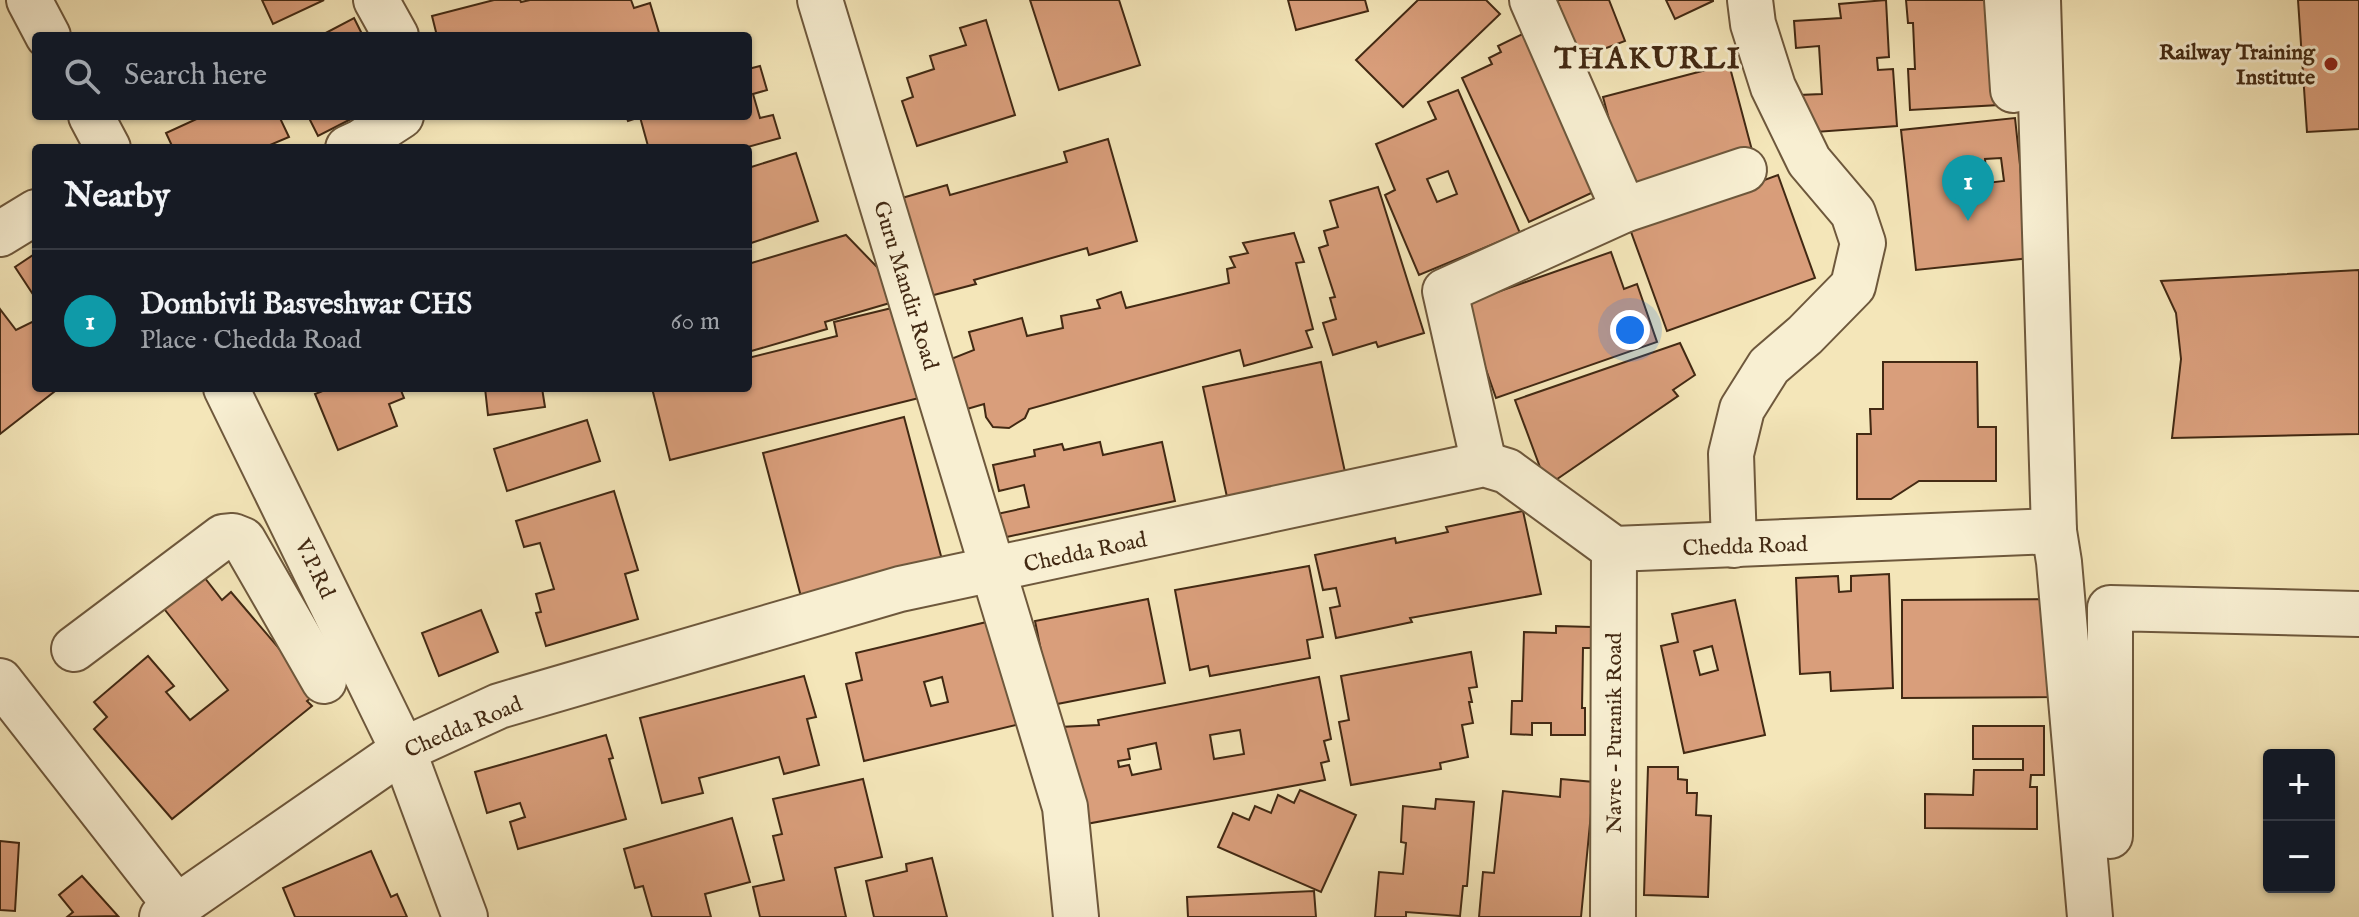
<!DOCTYPE html>
<html lang="en">
<head>
<meta charset="utf-8">
<style>
	:root { --surface:#171b24; --page:#242831; --text:#f1f3f6; --muted:#9ea1a6; --line:#363941; --accent:#c59692 }
	body { margin:0; font-family:"IM FELL English",serif; background:var(--page); color:var(--text) }
	.controls { position:absolute; right:24px; bottom:24px; display:grid; overflow:hidden; border-radius:8px; box-shadow:0 2px 6px #0004 }
	.controls button { width:72px; height:72px; display:grid; place-items:center; padding:0; border:0; border-bottom:2px solid var(--line); background:var(--surface); color:var(--text); font:40px sans-serif }
	.you { position:absolute; left:1630px; top:330px; width:28px; height:28px; margin:-20px; border:6px solid #fff; border-radius:50%; background:#1a73e8; box-shadow:0 0 0 12px #1a73e833 }
	.badge { display:grid; place-items:center; width:52px; height:52px; border-radius:50%; background:var(--accent); color:#fff; font-size:26px; font-weight:700 }
	.pin { position:absolute; translate:-50% -66px; filter:drop-shadow(0 2px 4px #0008) }
	.pin::after { content:''; position:absolute; top:42px; width:28px; height:24px; background:inherit; clip-path:polygon(0 0,100% 0,50% 100%) }
	.list { margin:0; padding:0; list-style:none }
	h2 { display:flex; justify-content:space-between; align-items:center; height:104px; margin:0; padding:0 32px; font-size:34px }
	h2 small { font-size:26px; font-weight:400; color:var(--muted) }
	.list li { display:grid; grid-template-columns:52px 1fr auto; gap:24px; align-items:center; box-sizing:border-box; height:144px; padding:0 32px; border-top:2px solid var(--line) }
	.list b { display:block; font-size:30px; white-space:nowrap }
	.list p { margin:0; font-size:26px; white-space:nowrap; color:var(--muted) }
	.list em { font-size:26px; font-style:normal; color:var(--muted) }
	.icon { flex:none; width:44px; height:44px; fill:none; stroke:currentColor; stroke-width:2; stroke-linecap:round; stroke-linejoin:round }
	.map { position:relative; flex:none; width:2359px; height:917px; overflow:hidden }
	.search { position:absolute; background:var(--surface); box-shadow:0 2px 6px #0004; left:32px; top:32px; width:720px; height:88px; display:flex; align-items:center; gap:20px; box-sizing:border-box; padding:0 28px; border-radius:8px; color:var(--muted); font-size:30px }
	.panel { position:absolute; background:var(--surface); box-shadow:0 2px 6px #0004; left:32px; top:144px; width:720px; height:248px; border-radius:8px }
	.map>svg:first-child { display:block }
	.building { fill:#d99e7b; stroke:#422913; stroke-width:2; fill-rule:evenodd }
	.lines { fill:none; stroke-linecap:round; stroke-linejoin:round }
	.minor-casing { stroke:#6e583c; stroke-width:48 }
	.minor { stroke:#f8efd2; stroke-width:44 }
	.poi-dot { fill:#8f2418; stroke:#f8efd2; stroke-width:3 }
	.labels { text-anchor:middle; stroke-width:6; stroke-linejoin:round; paint-order:stroke }
	.poi-label { font-size:22px; font-weight:bold; fill:#422913; stroke:#f8efd2; text-anchor:end }
	.street-label { font-size:22px; fill:#422913; stroke:#f8efd2 }
	.district-label { font-size:30px; font-weight:bold; letter-spacing:2px; fill:#422913; stroke:#f8efd2 }
</style>
</head>
<body>
<div class="map">
<svg width="2359" height="917" viewBox="0 0 2359 917">
	<rect width="100%" height="100%" fill="#f4e6b9"/>
	<filter id="stains"><feTurbulence type="fractalNoise" baseFrequency=".0025" numOctaves="4"/><feColorMatrix values="0 0 0 0 .2 0 0 0 0 .09 0 0 0 0 .02 0 0 0 .5 -.17"/></filter>
	<radialGradient id="worn" r=".72"><stop offset=".6" stop-color="#630" stop-opacity="0"/><stop offset="1" stop-color="#630" stop-opacity=".3"/></radialGradient>
	<g class="building">
		<polygon points="262,0 324,0 273,24"/>
		<polygon points="494,0 520,0 521,2 530,0 631,0 634,8 650,3 660,36 437,36 432,16"/>
		<polygon points="1030,0 1119,0 1140,65 1059,90"/>
		<polygon points="1288,0 1365,0 1368,11 1296,30"/>
		<polygon points="1418,0 1486,0 1500,14 1403,107 1356,60"/>
		<polygon points="1557,0 1609,0 1625,41 1580,58"/>
		<polygon points="1666,0 1713,0 1713,1 1675,19"/>
		<polygon points="1886,0 1889,57 1877,58 1878,70 1893,69 1897,126 1802,133 1799,95 1822,94 1819,46 1796,48 1794,21 1841,18 1839,4"/>
		<polygon points="1906,0 1996,0 1999,105 1910,110 1908,69 1915,69 1913,23 1908,23"/>
		<polygon points="2298,0 2359,0 2359,129 2307,132"/>
		<polygon points="354,18 363,36 320,36"/>
		<polygon points="986,20 1015,115 917,146 902,101 913,97 907,78 934,69 930,56 966,45 960,28"/>
		<polygon points="1527,32 1600,189 1529,222 1462,78 1492,64 1489,58 1501,52 1498,46"/>
		<polygon points="1729,64 1753,154 1627,187 1603,97"/>
		<polygon points="760,66 767,90 753,94 760,118 773,115 780,138 744,148 639,148 648,146 640,117 628,121 626,116 748,116 748,69"/>
		<path d="M1458 90 1520 233 1419 275 1385 195 1395 190 1376 144 1436 119 1428 102ZM1448 171 1457 194 1437 202 1427 179Z"/>
		<polygon points="203,116 279,116 289,137 263,148 173,148 166,133"/>
		<polygon points="308,116 357,116 318,136"/>
		<path d="M2015 118 2030 258 1916 270 1901 130ZM2001 158 2004 181 1987 183 1985 159Z"/>
		<polygon points="1108,139 1137,241 1089,255 1087,248 974,280 976,284 930,296 902,198 947,185 950,195 1067,162 1064,152"/>
		<polygon points="796,153 818,221 748,244 748,168"/>
		<polygon points="1778,175 1815,278 1667,331 1630,229"/>
		<polygon points="1378,187 1424,333 1378,347 1376,342 1333,355 1323,323 1336,319 1330,298 1335,297 1319,248 1328,245 1324,231 1338,227 1330,201"/>
		<polygon points="1294,233 1304,262 1296,263 1313,329 1306,331 1312,347 1244,366 1240,350 1029,409 1025,418 1009,428 993,427 986,417 984,404 967,409 951,359 974,350 969,332 1022,318 1027,336 1063,328 1061,316 1100,308 1097,300 1121,292 1126,308 1229,283 1227,269 1235,267 1230,257 1248,253 1243,243"/>
		<polygon points="846,235 907,298 825,322 827,329 748,352 748,264"/>
		<polygon points="1611,252 1624,289 1637,284 1657,342 1496,398 1463,304"/>
		<polygon points="36,253 36,299 15,267"/>
		<polygon points="2359,270 2359,434 2172,438 2181,359 2176,313 2161,281"/>
		<polygon points="900,306 923,397 670,460 652,388 748,388 748,358 837,336 834,322"/>
		<polygon points="0,309 16,330 36,320 36,388 59,388 0,434"/>
		<polygon points="1680,343 1695,375 1673,390 1678,396 1547,486 1515,400"/>
		<polygon points="1321,362 1345,472 1227,497 1203,387"/>
		<polygon points="1883,362 1977,362 1978,427 1996,427 1996,481 1919,481 1891,499 1857,499 1857,434 1871,434 1870,409 1883,409"/>
		<polygon points="330,388 400,388 404,398 389,404 397,426 338,450 315,394"/>
		<polygon points="485,388 542,388 545,407 488,415"/>
		<polygon points="904,417 945,571 804,608 763,453"/>
		<polygon points="587,420 600,461 507,491 494,449"/>
		<polygon points="1100,442 1103,455 1162,442 1175,501 1002,538 997,514 1029,507 1024,485 999,491 993,465 1035,456 1034,450 1062,444 1064,450"/>
		<polygon points="614,491 638,570 625,574 638,619 546,646 536,613 541,612 536,594 554,589 540,543 524,547 516,521"/>
		<polygon points="1523,511 1541,594 1410,618 1412,622 1336,638 1330,608 1340,606 1336,588 1323,590 1315,555 1395,538 1396,543 1448,532 1446,527"/>
		<polygon points="194,564 222,600 231,592 317,693 307,701 312,706 172,819 94,729 107,717 94,702 148,656 174,686 166,692 190,720 228,690 154,596"/>
		<polygon points="1309,566 1323,637 1307,640 1310,658 1210,676 1208,666 1190,670 1175,590"/>
		<polygon points="1889,574 1893,688 1831,691 1830,672 1800,674 1796,578 1838,576 1839,592 1851,591 1851,576"/>
		<polygon points="1148,599 1165,683 1052,705 1035,621"/>
		<polygon points="2054,599 2054,697 1902,698 1902,600"/>
		<path d="M1735 600 1765 735 1684 753 1661 646 1678 642 1672 614ZM1712 646 1718 670 1700 675 1694 651Z"/>
		<polygon points="481,610 498,652 439,676 422,633"/>
		<path d="M995 620 1024 723 864 761 846 684 862 680 856 653ZM942 677 948 702 931 706 924 682Z"/>
		<polygon points="1556,626 1592,627 1592,648 1583,648 1582,708 1585,708 1585,735 1551,735 1551,723 1532,723 1532,735 1511,734 1512,701 1522,701 1524,632 1556,633"/>
		<polygon points="1471,652 1477,687 1469,688 1472,702 1469,702 1473,723 1462,725 1468,757 1440,763 1441,769 1351,785 1339,722 1349,720 1341,676"/>
		<polygon points="804,676 816,717 807,719 819,765 784,774 779,757 699,778 703,793 662,803 640,718"/>
		<path d="M1319 677 1331 739 1324 741 1329 761 1321 763 1325 780 1086 824 1060 727 1099 725 1098 720ZM1240 730 1244 754 1214 759 1210 735ZM1156 743 1161 769 1132 775 1129 765 1119 767 1118 761 1130 759 1128 749Z"/>
		<polygon points="1973,726 2044,726 2044,775 2031,775 2030,787 2037,787 2037,829 1925,828 1925,794 1973,795 1974,770 2023,770 2023,759 1973,759"/>
		<polygon points="606,735 613,758 609,759 626,819 518,849 510,822 525,817 520,803 487,813 475,772"/>
		<polygon points="1648,767 1678,767 1678,779 1687,780 1687,793 1697,793 1696,815 1711,816 1708,897 1644,895"/>
		<polygon points="863,779 882,857 835,868 846,917 760,917 753,887 784,880 773,836 782,834 773,799"/>
		<polygon points="1561,779 1594,782 1581,917 1479,917 1483,872 1494,873 1503,791 1560,797"/>
		<polygon points="1300,790 1356,815 1321,892 1218,847 1233,813 1249,820 1255,806 1271,813 1278,795 1294,803"/>
		<polygon points="1436,799 1474,802 1467,886 1463,886 1460,916 1406,912 1406,917 1375,917 1379,872 1403,874 1406,843 1401,842 1403,806 1435,809"/>
		<polygon points="732,818 750,882 705,894 711,917 652,917 643,886 635,888 624,849"/>
		<polygon points="0,841 19,843 15,911 0,910"/>
		<polygon points="371,851 391,897 397,894 407,917 295,917 283,888"/>
		<polygon points="932,858 947,917 874,917 866,881 907,871 906,864"/>
		<polygon points="82,876 118,916 67,917 73,912 59,895"/>
		<polygon points="1314,891 1316,917 1188,917 1187,897"/>
	</g>
	<g class="lines">
		<g class="minor-casing">
			<g id="minor">
				<polyline points="29,0 48,36"/>
				<polyline points="376,0 396,36"/>
				<polyline points="820,0 1065,807 1076,917"/>
				<polyline points="2007,0 2013,90"/>
				<polyline points="2038,0 2054,531 2059,562 2090,917"/>
				<polyline points="91,116 108,148"/>
				<polyline points="348,148 361,142 401,116"/>
				<polyline points="1624,210 1744,170"/>
				<polyline points="0,234 36,212"/>
				<polyline points="226,388 403,750 465,917"/>
				<polyline points="1484,464 1445,291 1624,210 1532,0"/>
				<polyline points="1734,545 1731,454 1742,409 1769,366 1805,335 1853,286 1863,243 1853,213 1809,161 1773,87 1753,24 1750,0"/>
				<polyline points="74,649 223,537 233,536 243,540 324,681"/>
				<polyline points="0,681 176,906"/>
				<polyline points="2110,836 2110,608 2359,614"/>
				<polyline points="162,917 403,750 499,706 900,589 1484,464 1507,471 1614,549 2054,531"/>
				<polyline points="1613,917 1614,549"/>
			</g>
		</g>
		<use href="#minor" class="minor"/>
	</g>
	<circle class="poi-dot" cx="2331" cy="64" r="8"/>
	<g class="labels">
		<g class="poi-label">
			<text x="2315" y="59">Railway Training<tspan x="2315" dy="25">Institute</tspan></text>
		</g>
		<g class="street-label">
			<text transform="translate(907 285) rotate(73)" y="8">Guru Mandir Road</text>
			<text transform="translate(1745 545) rotate(-2)" y="8">Chedda Road</text>
			<text transform="translate(1085 551) rotate(-12)" y="8">Chedda Road</text>
			<text transform="translate(316 568) rotate(64)" y="8">V.P.Rd</text>
			<text transform="translate(463 726) rotate(-23)" y="8">Chedda Road</text>
			<text transform="translate(1613 733) rotate(-90)" y="8">Navre - Puranik Road</text>
		</g>
		<g class="district-label">
			<text x="1648" y="68">THAKURLI</text>
		</g>
	</g>
	<rect width="100%" height="100%" filter="url(#stains)"/>
	<rect width="100%" height="100%" fill="url(#worn)"/>
</svg>
<div class="controls">
<button>+</button>
<button>−</button>
</div>
<div class="you"></div>
<div class="pin badge" style="left:1968px;top:221px;background:#0f9aa8">1</div>
<div class="search"><svg class="icon" aria-label="search" viewBox="0 0 24 24"><circle cx="10" cy="10" r="6"/><path d="M15 15l6 6"/></svg>Search here</div>
<section class="panel">
<h2>Nearby<small></small></h2>
<ul class="list">
<li><span class="badge" style="background:#0f9aa8">1</span><div><b>Dombivli Basveshwar CHS</b><p>Place · Chedda Road</p></div><em>60 m</em></li>
</ul>
</section>
</div>
</body>
</html>
